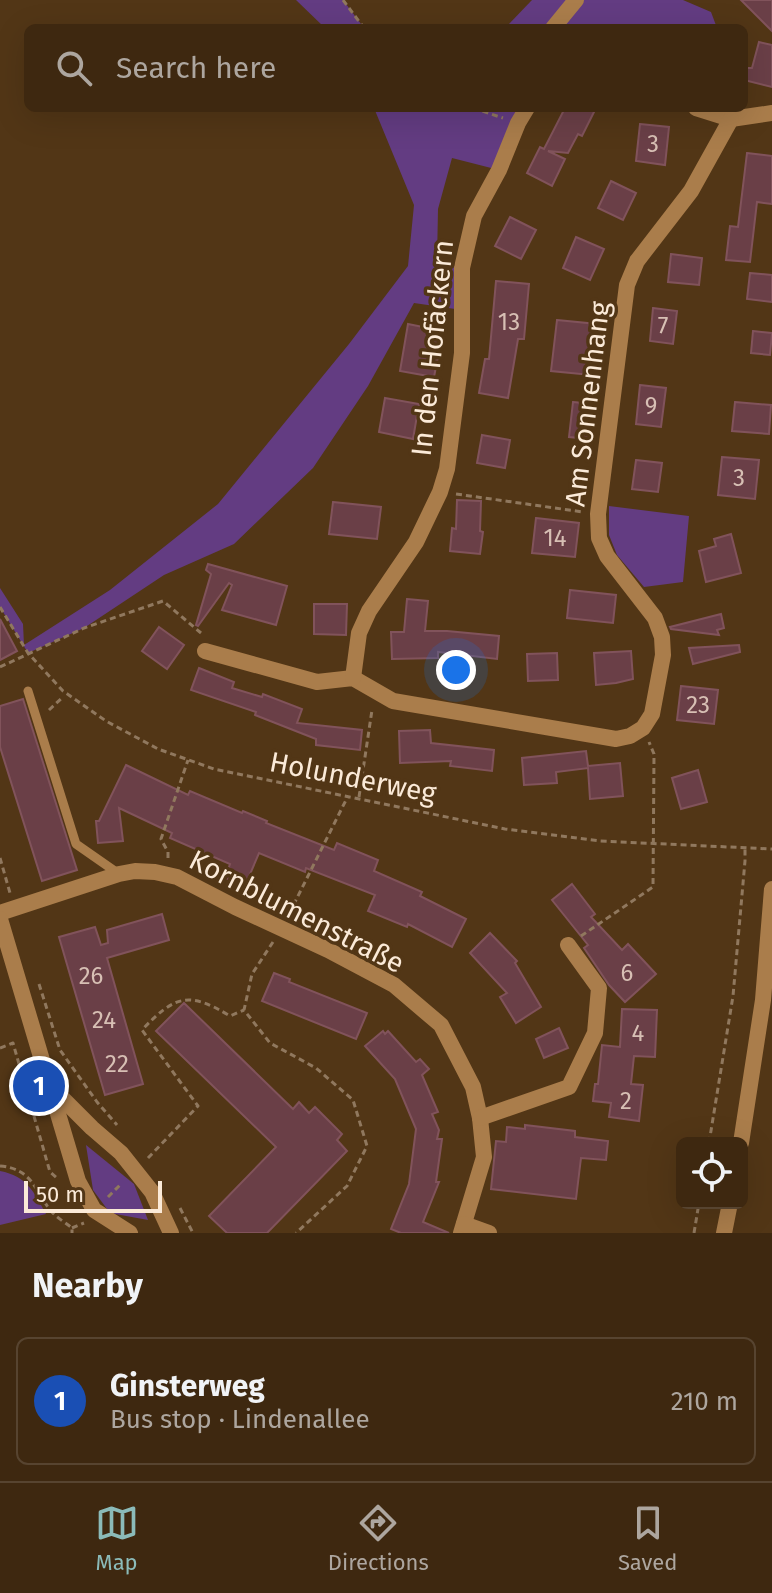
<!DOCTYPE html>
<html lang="en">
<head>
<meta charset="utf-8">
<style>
	:root { --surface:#3e2810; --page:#453019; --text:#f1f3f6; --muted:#ada69f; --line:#574430; --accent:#8bbbb9 }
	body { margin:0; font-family:"Fira Sans",sans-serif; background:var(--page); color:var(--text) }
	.controls { position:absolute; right:24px; bottom:24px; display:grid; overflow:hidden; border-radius:12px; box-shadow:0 8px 32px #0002 }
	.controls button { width:72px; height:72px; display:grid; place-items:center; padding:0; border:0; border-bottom:2px solid var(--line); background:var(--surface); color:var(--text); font:40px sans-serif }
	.scale { position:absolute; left:24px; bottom:20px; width:138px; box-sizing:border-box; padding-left:8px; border:4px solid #fbead8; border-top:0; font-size:22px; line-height:28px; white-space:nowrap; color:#fbead8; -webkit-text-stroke:6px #523616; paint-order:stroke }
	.you { position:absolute; left:456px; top:670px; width:28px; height:28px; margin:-20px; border:6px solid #fff; border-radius:50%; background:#1a73e8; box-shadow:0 0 0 12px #1a73e833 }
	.badge { display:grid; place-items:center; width:52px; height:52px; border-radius:50%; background:var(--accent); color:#fff; font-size:26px; font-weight:700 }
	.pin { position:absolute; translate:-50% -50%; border:4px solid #fff; box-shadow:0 2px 8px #0006 }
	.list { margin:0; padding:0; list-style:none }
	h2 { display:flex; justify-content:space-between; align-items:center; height:104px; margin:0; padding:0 32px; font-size:34px }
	h2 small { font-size:26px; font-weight:400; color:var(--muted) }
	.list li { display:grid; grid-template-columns:52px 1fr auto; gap:24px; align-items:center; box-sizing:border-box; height:128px; margin:0 16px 16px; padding:0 16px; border:2px solid var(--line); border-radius:12px }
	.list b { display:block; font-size:30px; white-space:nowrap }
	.list p { margin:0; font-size:26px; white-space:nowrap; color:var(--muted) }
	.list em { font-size:26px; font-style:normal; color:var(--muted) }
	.icon { flex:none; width:44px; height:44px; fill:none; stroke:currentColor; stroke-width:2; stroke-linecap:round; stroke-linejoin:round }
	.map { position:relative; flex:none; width:772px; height:1233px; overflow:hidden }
	.search { position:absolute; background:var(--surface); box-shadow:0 8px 32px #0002; left:24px; right:24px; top:24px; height:88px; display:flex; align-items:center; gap:20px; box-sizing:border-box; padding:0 28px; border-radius:12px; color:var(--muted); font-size:30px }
	.sheet { height:248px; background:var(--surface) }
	nav { display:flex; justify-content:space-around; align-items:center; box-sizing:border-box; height:112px; border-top:2px solid var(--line); background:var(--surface); font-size:22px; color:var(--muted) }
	nav a { display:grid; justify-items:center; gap:4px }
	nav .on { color:var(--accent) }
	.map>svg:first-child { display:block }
	.green { fill:#633c82 }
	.building { fill:#6a3f47; stroke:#81535b; stroke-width:2 }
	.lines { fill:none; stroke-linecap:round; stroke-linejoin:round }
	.path { stroke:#90785e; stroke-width:3; stroke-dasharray:6 4; stroke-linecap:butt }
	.service { stroke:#aa7d4b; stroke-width:9 }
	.minor { stroke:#aa7d4b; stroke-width:16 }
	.tertiary { stroke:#aa7d4b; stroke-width:16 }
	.labels { text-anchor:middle; stroke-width:7; stroke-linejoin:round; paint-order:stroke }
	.number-label { font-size:24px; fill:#d7bfb4 }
	.street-label { font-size:28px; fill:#fbead8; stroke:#523616 }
</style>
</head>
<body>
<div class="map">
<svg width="772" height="1233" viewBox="0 0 772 1233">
	<rect width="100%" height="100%" fill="#523616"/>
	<g class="green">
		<polygon points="296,0 343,0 364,28 325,28"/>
		<polygon points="532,0 683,0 711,12 717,28 505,28"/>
		<polygon points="374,108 527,108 499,170 452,158 438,209 437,261 462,268 462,310 414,303 368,386 313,468 234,544 164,575 84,628 28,653 0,607 0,588 23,624 24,645 110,590 218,504 349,344 408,266 414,205"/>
		<polygon points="609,506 689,516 683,582 644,587 617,555 609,535"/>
		<polygon points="86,1145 134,1184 148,1220 110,1213 93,1190"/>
		<path d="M0 1171C27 1176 34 1192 46 1214L0 1225Z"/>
	</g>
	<g class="building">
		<polygon points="741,0 772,0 772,31"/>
		<polygon points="759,42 772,45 772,87 744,80 744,68 752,68"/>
		<polygon points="565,108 596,108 582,136 578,134 568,153 548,151 565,159 552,186 527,173 540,147 544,149"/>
		<polygon points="640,124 669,127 665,165 636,161"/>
		<polygon points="747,153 772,156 772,204 757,202 750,262 726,260 730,226 738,227"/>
		<polygon points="611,181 636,193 623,220 598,208"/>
		<polygon points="510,217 536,230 521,259 495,246"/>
		<polygon points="576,237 604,249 590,280 563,268"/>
		<polygon points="671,254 702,258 699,285 668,282"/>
		<polygon points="750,273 772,275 772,302 747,299"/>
		<polygon points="496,281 529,284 524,339 518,339 508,398 479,393 485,359 489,359"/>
		<polygon points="653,308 677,311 673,344 650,341"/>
		<polygon points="557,320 597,324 591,375 551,371"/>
		<polygon points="408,324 443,331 434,377 400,371"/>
		<polygon points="753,331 772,333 770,355 751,353"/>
		<polygon points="640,385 666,388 661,427 636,424"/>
		<polygon points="385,398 419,404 413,439 379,432"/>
		<polygon points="573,402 593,404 589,439 569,437"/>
		<polygon points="735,402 771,405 769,434 732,431"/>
		<polygon points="482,435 510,440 505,468 477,463"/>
		<polygon points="722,457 759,460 755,499 718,495"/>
		<polygon points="636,460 662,463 658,492 632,489"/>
		<polygon points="457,500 481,501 480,531 483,532 480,554 450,551 452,528 456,529"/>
		<polygon points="333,502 381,507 377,539 329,534"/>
		<polygon points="536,518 579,523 575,557 532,553"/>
		<polygon points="731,534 741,573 706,582 699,551 716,546 714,539"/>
		<polygon points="208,564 287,586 276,625 222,610 232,585 229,583 198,626 196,625 211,574 206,570"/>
		<polygon points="570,590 616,595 613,623 567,618"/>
		<polygon points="407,599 428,601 425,631 447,631 499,636 497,659 438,652 438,658 392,659 391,632 404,632"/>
		<polygon points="314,604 347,604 346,635 314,634"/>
		<polygon points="721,614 724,628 717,630 719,635 671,629 670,627"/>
		<polygon points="0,619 17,651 0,660"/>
		<polygon points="159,627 184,645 167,669 142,651"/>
		<polygon points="739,645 740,652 693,664 689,648"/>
		<polygon points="631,651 633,679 616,683 596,685 594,653"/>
		<polygon points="557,653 558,680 528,681 527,654"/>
		<polygon points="199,668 234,682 232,688 262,697 263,694 302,709 297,723 362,730 360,750 316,745 316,739 255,715 256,712 191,690"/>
		<polygon points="681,686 718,690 714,724 677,720"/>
		<polygon points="23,699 77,870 42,881 0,747 0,706"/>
		<polygon points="430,730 431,743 494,750 492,771 450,766 451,761 400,763 399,731"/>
		<polygon points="586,751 588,766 620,763 623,796 590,799 588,768 556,772 557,783 524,785 522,758"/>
		<polygon points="126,765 188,795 190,791 242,813 243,811 267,821 266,823 334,850 337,843 378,860 374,871 422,892 420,896 466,919 452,947 408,924 407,927 368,911 375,895 306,868 305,872 259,853 245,886 225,878 230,864 170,838 172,833 119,808 123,841 98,843 96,821 99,821"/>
		<polygon points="698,770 707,802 681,809 672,778"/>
		<polygon points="572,884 595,914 591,917 622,950 628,944 656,974 625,1002 609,985 584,948 588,945 552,900"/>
		<polygon points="162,914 169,940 107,958 143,1084 105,1095 59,937 95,927 101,945 108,943 107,930"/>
		<polygon points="490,933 517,961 515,963 541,1007 516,1023 500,997 507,993 470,953"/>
		<polygon points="274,973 290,979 289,982 367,1013 356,1039 262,1001"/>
		<polygon points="184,1003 293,1109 299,1102 309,1113 315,1107 342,1134 337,1140 347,1151 267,1233 227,1233 209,1216 276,1147 156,1031"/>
		<polygon points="622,1009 657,1010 655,1057 634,1056 631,1084 643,1085 639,1121 609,1117 611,1103 593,1101 595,1084 598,1084 602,1045 620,1047"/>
		<polygon points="559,1028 568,1048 544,1058 536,1039"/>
		<polygon points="383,1031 385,1034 388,1031 416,1062 420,1059 429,1069 422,1075 438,1112 432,1114 439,1130 437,1139 442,1139 436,1182 439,1182 423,1222 449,1233 401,1233 391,1229 409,1184 416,1129 395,1079 365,1046"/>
		<polygon points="525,1125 575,1131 575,1137 608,1141 606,1160 581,1158 576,1199 491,1189 496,1141 506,1142 507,1127 525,1129"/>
	</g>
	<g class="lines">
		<g class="path">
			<polyline points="343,0 364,28"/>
			<polyline points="473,108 503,118"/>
			<polyline points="456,494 583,512"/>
			<polyline points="0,607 28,653 63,691 106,721 158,749 214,769 505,829 600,841 772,849"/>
			<polyline points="0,667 84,628 163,601 201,633"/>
			<polyline points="49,710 63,697"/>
			<polyline points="359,797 372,710"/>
			<polyline points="0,858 10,893"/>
			<polyline points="168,858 168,852 161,839 188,760"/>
			<polyline points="289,914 348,796"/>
			<polyline points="581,936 653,887 654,754 649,742"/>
			<polyline points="273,942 252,974 244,1010 270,1043 316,1068 353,1100 367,1146 347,1186 296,1233"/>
			<polyline points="39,984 60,1050 97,1102 117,1125"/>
			<polyline points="0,1048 13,1043 50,1172 58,1179"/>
			<polyline points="709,1143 733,996 745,861 745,848"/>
			<path d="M148 1158 198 1106 142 1030C175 995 189 991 230 1016L244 1010"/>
			<path d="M0 1166C33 1169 34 1190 51 1211 57 1218 66 1223 72 1228V1233"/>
			<polyline points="108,1197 122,1183"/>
			<polyline points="180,1208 193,1233"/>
			<polyline points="72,1228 84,1223"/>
			<polyline points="694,1233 699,1203"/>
		</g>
		<polyline class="service" points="28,691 76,844 119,874"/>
		<g class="minor">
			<polyline points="553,28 576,0"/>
			<polyline points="696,108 731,119 772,113"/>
			<polyline points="205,651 317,682 353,678 393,701 616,739 630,736 643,728 652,714 663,655 662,637 655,618 607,556 599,538 598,514 627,285 637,261 691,191 731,119"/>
			<polyline points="353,678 359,633 369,611 416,542 440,492 447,469 462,353 462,268 474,216 499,170 518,123 527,108"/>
			<polyline points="0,913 119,874 135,871 155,872 177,877 235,907 328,950 394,985 441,1025 473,1087 480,1118 484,1157 461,1233"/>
			<polyline points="0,919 78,1181 94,1210 130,1233"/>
			<polyline points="50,1086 92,1128 121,1153 152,1192 171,1233"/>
			<polyline points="480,1118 569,1087 595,1033 599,988 568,945"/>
			<polyline points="464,1224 489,1233"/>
		</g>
		<g class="tertiary">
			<polyline points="741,1143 763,1000 772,889"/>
			<polyline points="724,1233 730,1203"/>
		</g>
	</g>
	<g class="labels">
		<g class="number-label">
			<text x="653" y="152">3</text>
			<text x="509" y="330">13</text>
			<text x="663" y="334">7</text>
			<text x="651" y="414">9</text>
			<text x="739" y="486">3</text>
			<text x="555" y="546">14</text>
			<text x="698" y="713">23</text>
			<text x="627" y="981">6</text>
			<text x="91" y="984">26</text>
			<text x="104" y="1028">24</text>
			<text x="638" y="1041">4</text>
			<text x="117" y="1072">22</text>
			<text x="626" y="1109">2</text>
		</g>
		<g class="street-label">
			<text transform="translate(432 348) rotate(-84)" y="10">In den Hofäckern</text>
			<text transform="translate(587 404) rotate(-83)" y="10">Am Sonnenhang</text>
			<text transform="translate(353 777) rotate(11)" y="10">Holunderweg</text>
			<text transform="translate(297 911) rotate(27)" y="10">Kornblumenstraße</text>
		</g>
	</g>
</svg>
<div class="controls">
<button><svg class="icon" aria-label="locate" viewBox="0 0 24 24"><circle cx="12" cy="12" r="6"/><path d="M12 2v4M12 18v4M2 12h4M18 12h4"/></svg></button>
</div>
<div class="scale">50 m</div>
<div class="you"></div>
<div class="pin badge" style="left:39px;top:1086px;background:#1a4fb4">1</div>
<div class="search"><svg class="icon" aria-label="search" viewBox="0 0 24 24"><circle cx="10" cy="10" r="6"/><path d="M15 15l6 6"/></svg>Search here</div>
</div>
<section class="sheet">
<h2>Nearby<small></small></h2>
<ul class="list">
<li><span class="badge" style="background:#1a4fb4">1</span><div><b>Ginsterweg</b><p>Bus stop · Lindenallee</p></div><em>210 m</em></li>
</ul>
</section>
<nav>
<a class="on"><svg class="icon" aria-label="map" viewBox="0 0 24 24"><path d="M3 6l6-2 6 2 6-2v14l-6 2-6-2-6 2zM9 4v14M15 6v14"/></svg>Map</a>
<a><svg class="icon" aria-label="directions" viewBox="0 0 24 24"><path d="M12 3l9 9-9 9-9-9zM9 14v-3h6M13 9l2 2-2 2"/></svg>Directions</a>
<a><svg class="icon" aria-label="saved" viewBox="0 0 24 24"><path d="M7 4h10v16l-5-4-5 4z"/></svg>Saved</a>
</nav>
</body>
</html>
